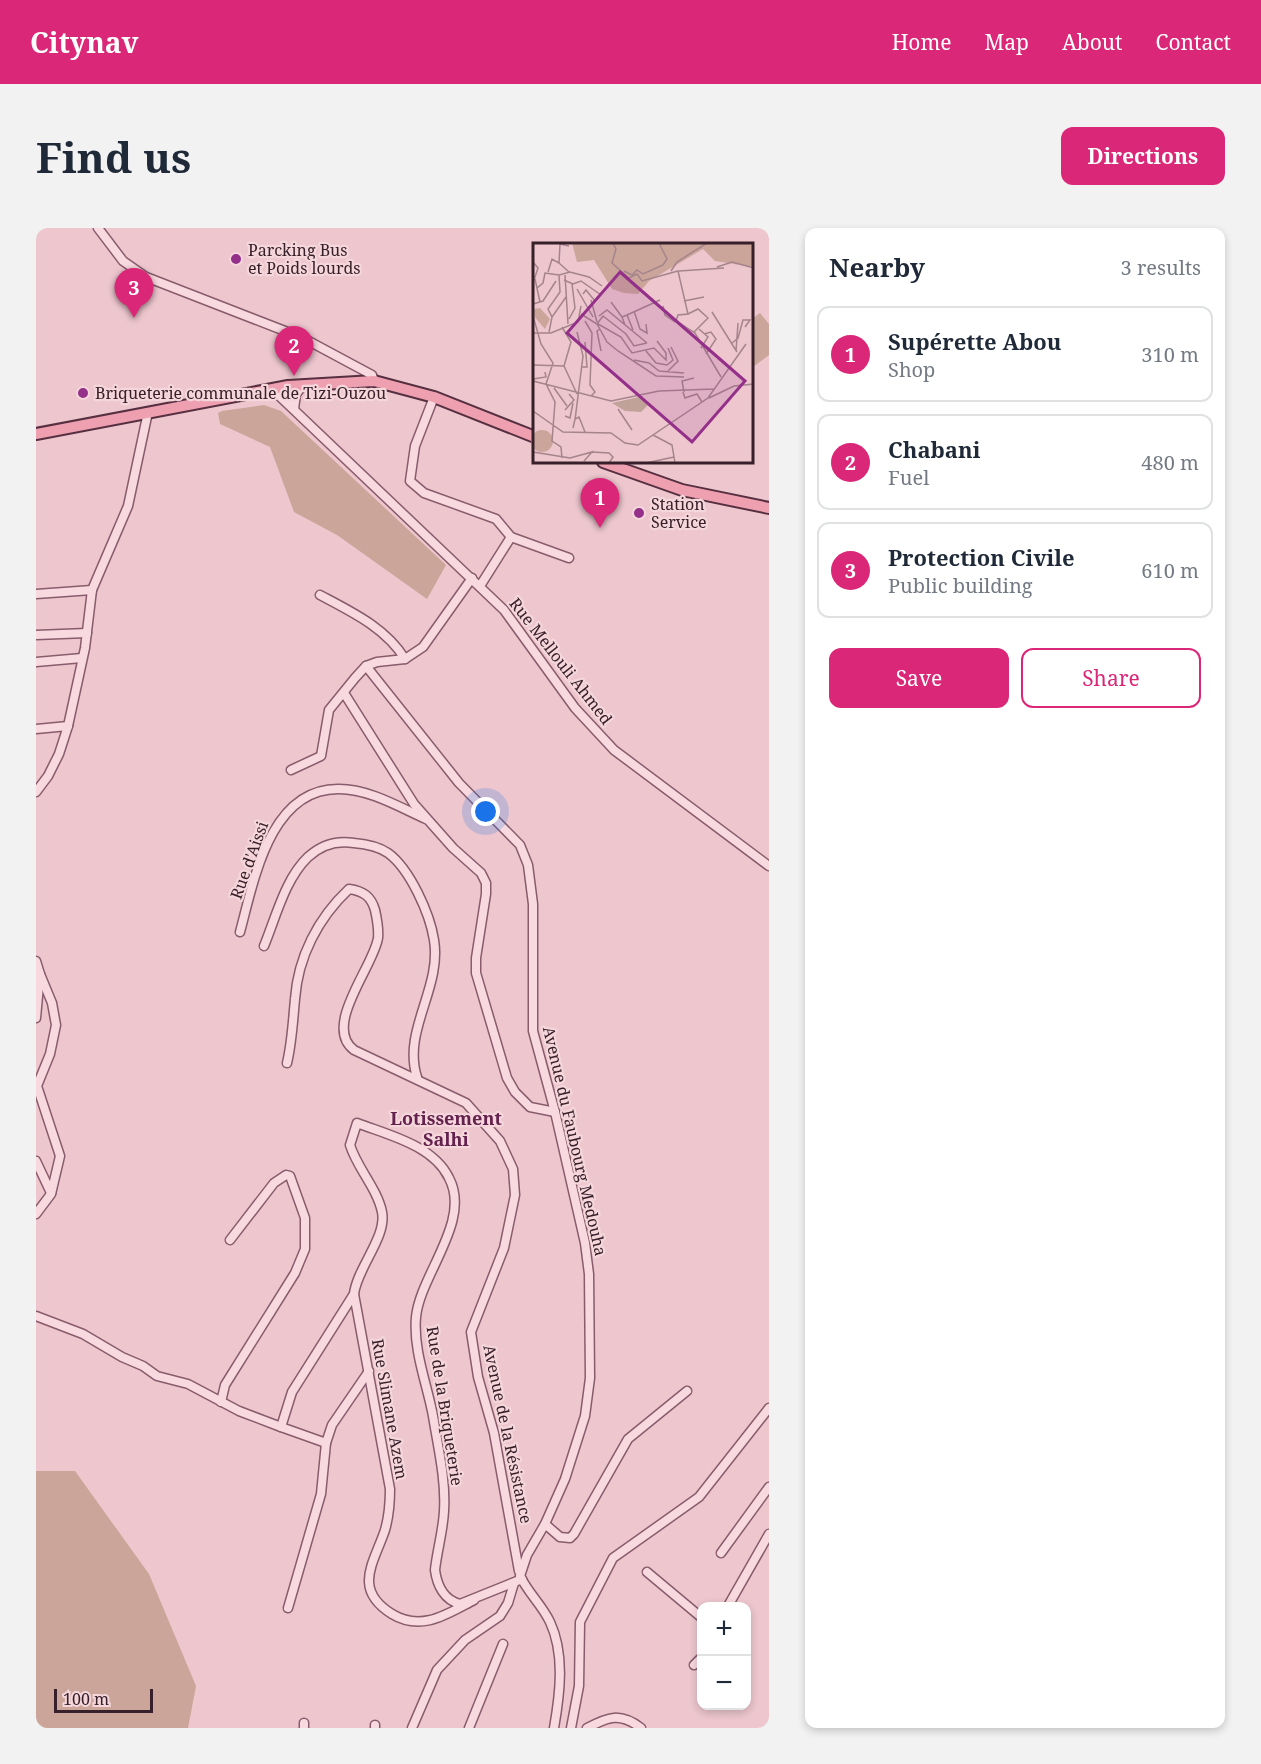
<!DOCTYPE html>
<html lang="en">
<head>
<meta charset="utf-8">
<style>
	:root { --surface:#fff; --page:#f2f2f3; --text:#1f2937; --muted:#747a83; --line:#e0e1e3; --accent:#db2777 }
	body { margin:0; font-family:"Noto Serif",serif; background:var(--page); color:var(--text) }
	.controls { position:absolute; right:18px; bottom:18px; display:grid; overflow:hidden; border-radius:12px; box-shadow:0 3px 9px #0003 }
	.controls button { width:54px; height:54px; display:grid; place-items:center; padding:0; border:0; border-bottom:2px solid var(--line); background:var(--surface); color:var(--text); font:30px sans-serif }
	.scale { position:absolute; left:18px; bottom:15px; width:99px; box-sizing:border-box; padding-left:6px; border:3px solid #38202a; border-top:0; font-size:16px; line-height:21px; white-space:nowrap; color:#38202a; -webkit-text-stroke:4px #f4d6db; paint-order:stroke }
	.you { position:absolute; left:450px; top:584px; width:21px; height:21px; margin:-15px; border:4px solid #fff; border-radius:50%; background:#1a73e8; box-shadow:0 0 0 9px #1a73e833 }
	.badge { display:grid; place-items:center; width:39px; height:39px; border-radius:50%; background:var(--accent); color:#fff; font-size:20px; font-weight:700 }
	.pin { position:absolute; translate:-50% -50px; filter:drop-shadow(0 2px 3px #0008) }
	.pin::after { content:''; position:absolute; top:32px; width:21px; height:18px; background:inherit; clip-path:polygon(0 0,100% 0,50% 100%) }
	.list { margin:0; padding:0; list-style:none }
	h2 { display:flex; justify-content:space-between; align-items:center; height:78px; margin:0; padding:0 24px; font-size:26px }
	h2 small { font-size:20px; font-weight:400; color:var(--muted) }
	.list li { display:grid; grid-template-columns:39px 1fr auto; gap:18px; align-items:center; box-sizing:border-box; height:96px; margin:0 12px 12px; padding:0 12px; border:2px solid var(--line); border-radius:12px }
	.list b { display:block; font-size:22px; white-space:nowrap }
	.list p { margin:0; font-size:20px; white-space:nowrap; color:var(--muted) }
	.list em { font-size:20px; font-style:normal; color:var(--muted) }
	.actions { display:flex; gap:12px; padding:18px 24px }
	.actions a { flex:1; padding:14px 0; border:2px solid var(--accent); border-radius:12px; text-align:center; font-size:21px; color:var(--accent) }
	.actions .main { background:var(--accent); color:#fff }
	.map { position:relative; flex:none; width:733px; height:1500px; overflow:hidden; border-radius:12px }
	header { display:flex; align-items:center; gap:36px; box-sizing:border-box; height:84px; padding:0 30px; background:var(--accent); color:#fff }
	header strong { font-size:28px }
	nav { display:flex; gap:33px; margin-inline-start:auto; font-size:21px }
	.intro { display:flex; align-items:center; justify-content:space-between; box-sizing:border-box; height:144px; padding:0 36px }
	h1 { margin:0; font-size:42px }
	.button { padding:15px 27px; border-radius:12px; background:var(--accent); color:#fff; font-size:21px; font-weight:700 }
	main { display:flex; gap:36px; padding:0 36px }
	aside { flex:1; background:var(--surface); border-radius:12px; box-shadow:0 3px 9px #0003 }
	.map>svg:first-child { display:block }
	.green { fill:#cba59a }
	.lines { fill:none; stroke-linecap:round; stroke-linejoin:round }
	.minor-casing { stroke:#885c6c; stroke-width:11 }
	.major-casing { stroke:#563040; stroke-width:14 }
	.minor { stroke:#f8d9df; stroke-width:8 }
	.major { stroke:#eea0b0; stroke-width:10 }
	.poi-dot { fill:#942f8a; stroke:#f4d6db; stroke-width:2 }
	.labels { text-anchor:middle; stroke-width:4.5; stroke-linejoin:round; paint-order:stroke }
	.poi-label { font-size:16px; fill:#38202a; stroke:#f4d6db; text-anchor:start }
	.street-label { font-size:16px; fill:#38202a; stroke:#f4d6db }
	.neighbourhood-label { font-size:18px; font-weight:bold; fill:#63214e; stroke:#f4d6db }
	.inset-road { fill:none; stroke:#a5848c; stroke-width:1.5 }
	.view { fill:#942f8a; fill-opacity:0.15; stroke:#942f8a; stroke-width:3 }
	.inset-edge { fill:none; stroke:#38202a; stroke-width:3 }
</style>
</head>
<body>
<header>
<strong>Citynav</strong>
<nav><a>Home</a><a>Map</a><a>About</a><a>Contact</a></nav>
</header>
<div class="intro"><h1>Find us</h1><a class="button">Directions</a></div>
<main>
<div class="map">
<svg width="733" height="1500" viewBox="0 0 733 1500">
	<rect width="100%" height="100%" fill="#edc6ce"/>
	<g class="green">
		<polygon points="724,85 733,96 733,127 717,139 717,90"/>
		<polygon points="228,177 245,183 410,337 391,371 301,307 258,284 234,219 184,196 182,185 186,183"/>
		<polygon points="0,1243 39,1243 113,1346 160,1458 152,1500 0,1500"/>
	</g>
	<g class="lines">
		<g class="minor-casing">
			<g id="minor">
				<polyline points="62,0 87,33 110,49 267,110 336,147 338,153"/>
				<polyline points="236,161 468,382 539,480 578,522 733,638"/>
				<polyline points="398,169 379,218 374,253 388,265 460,291 475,309 444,358"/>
				<polyline points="258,181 260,166 267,157"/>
				<polyline points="475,309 533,330"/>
				<polyline points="0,366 56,362"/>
				<path d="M284 367C316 384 350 400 369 431L387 419 436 350"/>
				<polyline points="0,407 51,405"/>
				<polyline points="0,434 46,430"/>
				<path d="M330 438 423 555 484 617 492 637 497 676V803L519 884 549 1015 553 1046 554 1150 549 1188 529 1251 509 1296 491 1327 484 1348C493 1366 506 1377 514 1394 529 1426 524 1466 518 1500"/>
				<polyline points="308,465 378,576 417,620 445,645 450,655 450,666 440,730 440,745 471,850 479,864 494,879 519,884"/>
				<polyline points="0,501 32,498"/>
				<polyline points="255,542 285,528 293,482 319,450 330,438 341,434 369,431"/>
				<polyline points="0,564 12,548 23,526 32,498 49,420 56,362 92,278 112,184"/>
				<path d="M204 704C218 652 234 560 303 561 333 561 363 579 390 591"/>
				<path d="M228 718C240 689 249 651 272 629 285 617 300 612 318 615 329 616 342 618 352 625 374 641 394 686 398 712 406 760 366 803 381 849"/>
				<polyline points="0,733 4,746 0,790"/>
				<path d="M251 835C256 814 257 792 259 771 262 729 282 690 313 661 327 663 335 668 339 682 341 691 343 700 342 710 338 738 286 798 318 822L430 875 464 913 477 941 479 967 468 1020 435 1104 442 1149 458 1205 483 1343"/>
				<polyline points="0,933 15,965"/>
				<polyline points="0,986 15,966 24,928 1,858 14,826 20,797 16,775 4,746"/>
				<polyline points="318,1066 256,1164 245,1199 290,1215 296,1197 333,1143"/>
				<polyline points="0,1088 47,1106 86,1129 107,1138 121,1148 152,1156 203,1183 245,1199"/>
				<polyline points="185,1174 189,1157 259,1045 269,1021 269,990 254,948 250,947 238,955 194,1012"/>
				<polyline points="509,1296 524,1309 534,1310 538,1306 592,1211 651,1163"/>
				<polyline points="685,1325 733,1259"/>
				<polyline points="611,1344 666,1390"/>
				<path d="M438 1372C411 1386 386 1404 356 1386 316 1361 338 1335 349 1302 353 1288 354 1275 354 1261L318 1066C321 1040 351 1009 346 984 341 960 321 940 314 917L321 895C352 907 397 917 413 950 436 993 384 1047 380 1089 377 1122 391 1156 397 1188 402 1219 410 1252 408 1283 407 1303 401 1323 399 1342 401 1357 408 1372 424 1376L486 1351"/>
				<polyline points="692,1378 733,1306"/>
				<polyline points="252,1380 285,1266 290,1215"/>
				<polyline points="658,1437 666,1429"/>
				<polyline points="268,1495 268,1500"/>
				<polyline points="339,1500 339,1497"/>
				<polyline points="376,1500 401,1442 429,1412 464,1388 472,1375 478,1355"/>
				<polyline points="433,1500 467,1416"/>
				<polyline points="535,1500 543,1458 544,1394 577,1330 663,1269 733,1180"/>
				<path d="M551 1500C572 1489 584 1484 605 1500"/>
			</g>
		</g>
		<g class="major-casing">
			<g id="major">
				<polyline points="0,206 252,158 338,153 398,169 499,209"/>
				<polyline points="567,234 646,262 733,280"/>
			</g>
		</g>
		<use href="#minor" class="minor"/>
		<use href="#major" class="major"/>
	</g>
	<g class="poi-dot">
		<circle cx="200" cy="31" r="6"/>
		<circle cx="47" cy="165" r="6"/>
		<circle cx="603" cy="285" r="6"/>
	</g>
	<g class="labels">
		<g class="poi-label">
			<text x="212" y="28">Parcking Bus<tspan x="212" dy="18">et Poids lourds</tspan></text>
			<text x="59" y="171">Briqueterie communale de Tizi-Ouzou</text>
			<text x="615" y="282">Station<tspan x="615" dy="18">Service</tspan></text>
		</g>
		<g class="street-label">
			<text transform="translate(525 433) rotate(52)" y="6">Rue Mellouli Ahmed</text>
			<text transform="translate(213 632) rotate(-70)" y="6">Rue d'Aissi</text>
			<text transform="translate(539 913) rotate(77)" y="6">Avenue du Faubourg Medouha</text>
			<text transform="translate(409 1178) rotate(81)" y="6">Rue de la Briqueterie</text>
			<text transform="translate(354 1181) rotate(80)" y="6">Rue Slimane Azem</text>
			<text transform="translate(472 1206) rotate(78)" y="6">Avenue de la Résistance</text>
		</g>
		<g class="neighbourhood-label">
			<text x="410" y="897">Lotissement<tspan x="410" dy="21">Salhi</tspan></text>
		</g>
	</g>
	<g transform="translate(497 15)">
		<rect width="220" height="220" fill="#edc6ce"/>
		<path d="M39 0H220V24L182 18 170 6 116 38 105 51 91 50 79 46 61 17 44 19ZM7 65 17 76 12 86 0 72 1 66ZM-2 198a11 11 0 1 1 22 0a11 11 0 1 1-22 0Z" fill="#cba59a"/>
		<path d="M106 154 115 162 108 169 92 168 79 160Z" fill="#c0a299"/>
		<path class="inset-road" d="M80 0 83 6 79 20 96 35 104 31 109 38 145 28 155 71 145 72 143 78 162 90 188 134M36 3 27 1 26 20 36 29M0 19 5 25 1 37M184 24 199 19 221 25M91 28 99 32 104 27 110 31 130 22 134 16 126 0M138 28 144 19 174 0M146 28 191 25M15 29 19 16 26 20M32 32 35 81M2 36 7 59M31 37 40 41 48 38 68 52M4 45 10 40 12 30 26 32M44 46 60 74M50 51 53 47 62 58M58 57 64 79M151 58 171 54M78 59 89 74M0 61 10 58 23 38M130 63 132 72 142 79M101 68 107 86 114 90 113 81M179 69 204 109M48 71 64 81 74 99 85 108 123 133 151 134M155 71 165 66 175 75 161 89M94 72 127 57M0 73 8 101 20 120 13 141M66 73 74 67 114 100M19 74 15 66 27 49 26 32 37 29 56 34 69 43M36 76 42 65 39 41M52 78 59 90 57 142 62 149 58 153M64 81 70 73 93 91 101 103 114 100M65 81 88 94 99 110 121 105 133 117V110L124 98M92 82 89 74 94 72 100 87M29 84 38 99 31 123M67 86 64 88 68 108M166 86 175 94 168 105M16 89 19 74 33 54M0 90H18L45 79 48 63M171 91 178 89 183 96 173 111M198 101 205 95 210 77H217L212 84M113 108 123 120 134 122 140 117 135 105M203 108 205 80M101 117 116 120 126 128 151 130M0 122 31 123M31 123 44 151M49 124H54L52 99M135 128 145 118 138 104M0 136 13 134 12 129M0 138 78 158 126 148 181 146M13 141 22 159 19 198 28 204 29 215M21 145 34 163M150 149 152 155 164 151 169 159M151 149 149 138 161 135M176 155 201 143 221 141M85 166 99 187M32 167 41 157 36 151M0 168 30 189 78 190 92 200 105 202 175 155 213 101M32 173 37 175 40 160M42 177 50 113 44 89M40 185 42 176 46 174 52 189M120 192 139 202 142 220M0 209 37 215 59 209 51 218M59 209 76 210 80 214 76 220M113 220 141 214"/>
		<path class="view" d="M87 29 212 138 159 199 34 90Z"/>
		<rect width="220" height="220" class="inset-edge"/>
	</g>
</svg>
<div class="controls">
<button>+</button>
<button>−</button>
</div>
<div class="scale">100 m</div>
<div class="you"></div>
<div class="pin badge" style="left:564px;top:300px">1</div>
<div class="pin badge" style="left:258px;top:148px">2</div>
<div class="pin badge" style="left:98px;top:90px">3</div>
</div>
<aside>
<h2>Nearby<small>3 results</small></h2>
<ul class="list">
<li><span class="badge">1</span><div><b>Supérette Abou</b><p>Shop</p></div><em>310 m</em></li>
<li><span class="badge">2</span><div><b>Chabani</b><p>Fuel</p></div><em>480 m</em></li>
<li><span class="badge">3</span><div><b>Protection Civile</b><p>Public building</p></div><em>610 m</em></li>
</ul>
<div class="actions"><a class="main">Save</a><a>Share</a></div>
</aside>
</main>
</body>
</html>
